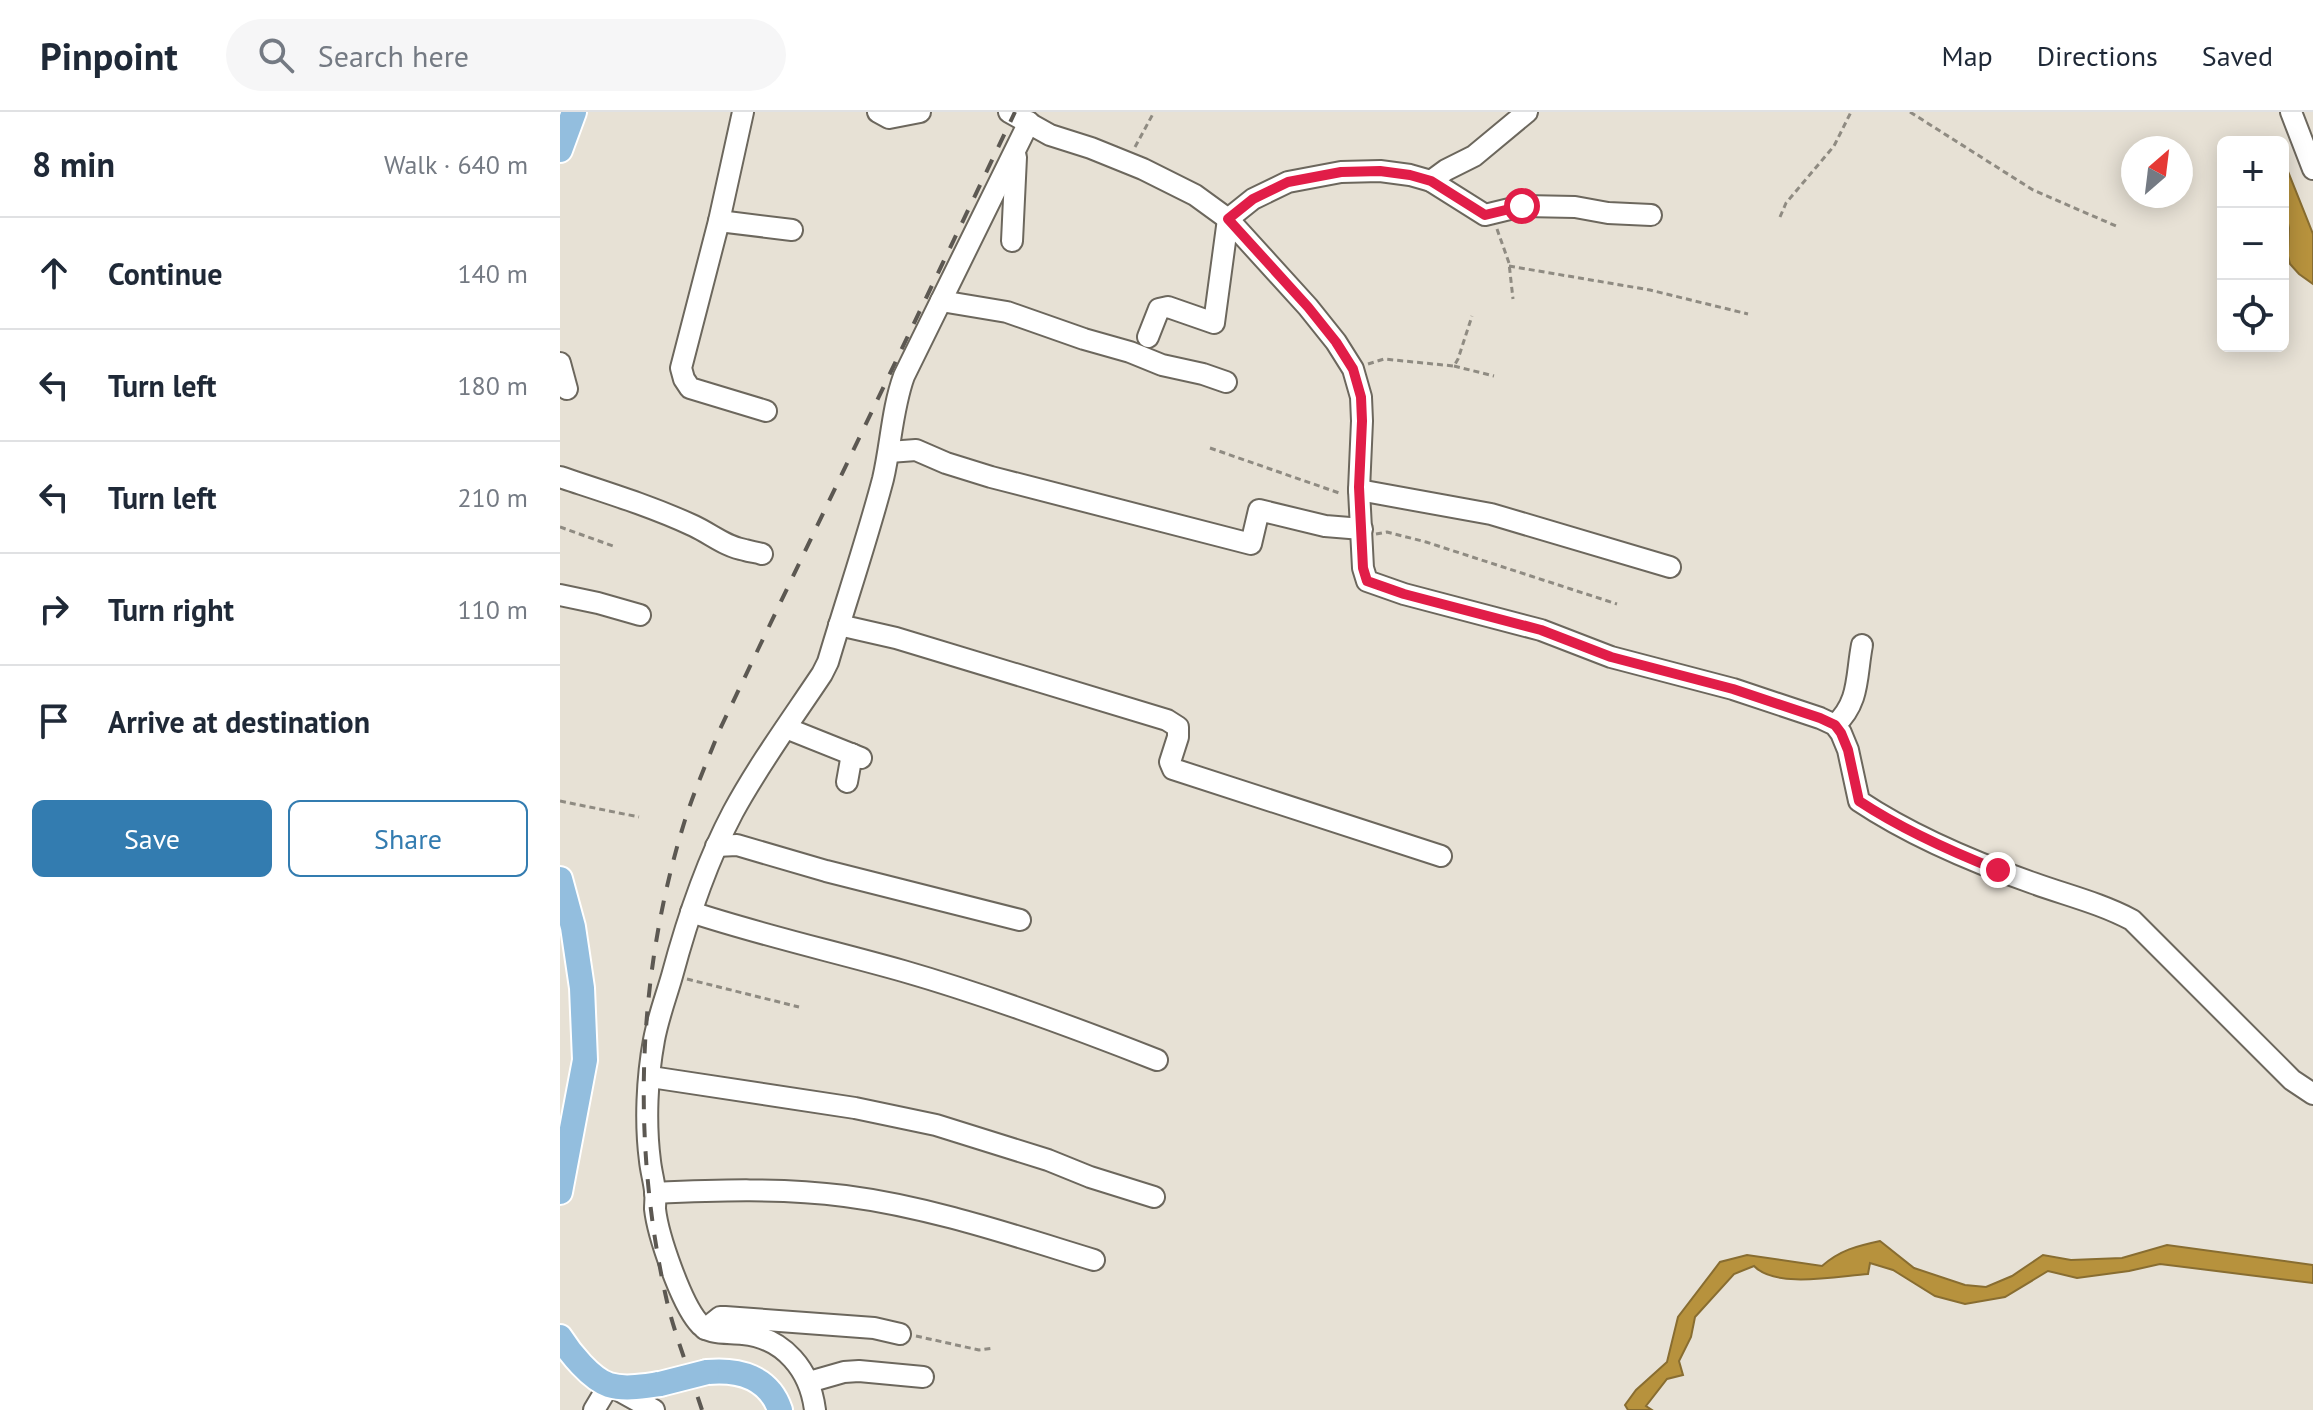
<!DOCTYPE html>
<html lang="en">
<head>
<meta charset="utf-8">
<style>
	:root { --surface:#fff; --page:#f6f6f7; --text:#1f2937; --muted:#747a83; --line:#e0e1e3; --accent:#337cb0 }
	body { margin:0; font-family:"PT Sans",sans-serif; background:var(--page); color:var(--text) }
	.controls { position:absolute; right:24px; top:24px; display:grid; overflow:hidden; border-radius:12px; box-shadow:0 4px 20px #0003 }
	.controls button { width:72px; height:72px; display:grid; place-items:center; padding:0; border:0; border-bottom:2px solid var(--line); background:var(--surface); color:var(--text); font:40px sans-serif }
	.compass { position:absolute; left:1561px; top:24px; width:72px; height:72px; border-radius:50%; background:var(--surface); box-shadow:0 4px 20px #0003; rotate:28deg }
	.stop { position:absolute; width:24px; height:24px; margin:-18px; border:6px solid #e11d48; border-radius:50%; background:#fff }
	.stop.end { background:#e11d48; border-color:#fff; box-shadow:0 2px 8px #0008 }
	.list { margin:0; padding:0; list-style:none }
	h2 { display:flex; justify-content:space-between; align-items:center; height:104px; margin:0; padding:0 32px; font-size:34px }
	h2 small { font-size:26px; font-weight:400; color:var(--muted) }
	.list li { display:grid; grid-template-columns:52px 1fr auto; gap:24px; align-items:center; box-sizing:border-box; height:112px; padding:0 32px; border-top:2px solid var(--line) }
	.list b { display:block; font-size:30px; white-space:nowrap }
	.list em { font-size:26px; font-style:normal; color:var(--muted) }
	.actions { display:flex; gap:16px; padding:24px 32px }
	.actions a { flex:1; padding:18px 0; border:2px solid var(--accent); border-radius:12px; text-align:center; font-size:28px; color:var(--accent) }
	.actions .main { background:var(--accent); color:#fff }
	.icon { flex:none; width:44px; height:44px; fill:none; stroke:currentColor; stroke-width:2; stroke-linecap:round; stroke-linejoin:round }
	.map { position:relative; flex:none; width:1753px; height:1298px; overflow:hidden }
	header { display:flex; align-items:center; gap:48px; box-sizing:border-box; height:112px; padding:0 40px; background:var(--surface); border-bottom:2px solid var(--line) }
	header strong { font-size:38px }
	nav { display:flex; gap:44px; margin-inline-start:auto; font-size:28px }
	.search { width:560px; height:72px; background:var(--page); display:flex; align-items:center; gap:20px; box-sizing:border-box; padding:0 28px; border-radius:44px; color:var(--muted); font-size:30px }
	main { display:flex }
	aside { flex:1; background:var(--surface) }
	.map>svg:first-child { display:block }
	.water { fill:#b7923d; stroke:#886d31; stroke-width:2 }
	.lines { fill:none; stroke-linecap:round; stroke-linejoin:round }
	.minor-casing { stroke:#6c675d; stroke-width:24 }
	.major-casing { stroke:#fff; stroke-width:28 }
	.path { stroke:#8f8b82; stroke-width:3; stroke-dasharray:6 4; stroke-linecap:butt }
	.minor { stroke:#fff; stroke-width:20 }
	.major { stroke:#93bede; stroke-width:24 }
	.rail { stroke:#5c5852; stroke-width:4; stroke-dasharray:14 14; stroke-linecap:butt }
	.major-bridge-casing { stroke:#fff; stroke-width:28; stroke-linecap:butt }
	.major-bridge { stroke:#93bede; stroke-width:24 }
	.route { stroke:#e11d48; stroke-width:10 }
</style>
</head>
<body>
<header>
<strong>Pinpoint</strong>
<div class="search"><svg class="icon" aria-label="search" viewBox="0 0 24 24"><circle cx="10" cy="10" r="6"/><path d="M15 15l6 6"/></svg>Search here</div>
<nav><a>Map</a><a>Directions</a><a>Saved</a></nav>
</header>
<main>
<aside>
<h2>8 min<small>Walk · 640 m</small></h2>
<ul class="list">
<li><svg class="icon" aria-label="ahead" viewBox="0 0 24 24"><path d="M12 20V5M6 11l6-6 6 6"/></svg><div><b>Continue</b></div><em>140 m</em></li>
<li><svg class="icon" aria-label="left" viewBox="0 0 24 24"><path d="M17 20v-9H6M10 6l-5 5 5 5"/></svg><div><b>Turn left</b></div><em>180 m</em></li>
<li><svg class="icon" aria-label="left" viewBox="0 0 24 24"><path d="M17 20v-9H6M10 6l-5 5 5 5"/></svg><div><b>Turn left</b></div><em>210 m</em></li>
<li><svg class="icon" aria-label="right" viewBox="0 0 24 24"><path d="M7 20v-9h11M14 6l5 5-5 5"/></svg><div><b>Turn right</b></div><em>110 m</em></li>
<li><svg class="icon" aria-label="arrive" viewBox="0 0 24 24"><path d="M6 21V4h12l-3 4 3 4H6"/></svg><div><b>Arrive at destination</b></div></li>
</ul>
<div class="actions"><a class="main">Save</a><a>Share</a></div>
</aside>
<div class="map">
<svg width="1753" height="1298" viewBox="0 0 1753 1298">
	<rect width="100%" height="100%" fill="#e7e1d5"/>
	<g class="water">
		<polygon points="1723,47 1753,122 1753,172 1739,162 1730,152 1728,144 1729,116 1723,88"/>
		<path d="M1320 1129 1354 1156 1405 1173 1426 1175 1452 1164 1483 1143 1511 1148 1562 1146 1607 1133 1753 1153V1171L1600 1152 1569 1159 1517 1166 1488 1159 1445 1185 1405 1192 1375 1184 1333 1158 1310 1151 1308 1162C1278 1164 1216 1177 1194 1154L1174 1162 1135 1205 1131 1225 1119 1249 1123 1263 1107 1267 1086 1294 1092 1298H1068L1065 1293 1076 1278 1107 1250 1118 1205 1160 1150 1187 1143 1262 1154C1280 1138 1297 1134 1320 1129Z"/>
	</g>
	<g class="lines">
		<g class="minor-casing">
			<g id="minor">
				<polyline points="183,0 159,109 121,256 124,267 130,276 206,299"/>
				<polyline points="318,0 329,6 360,0"/>
				<path d="M449 0 490 23 531 36 583 57 635 83 668 107 748 195 776 230 793 257 801 285 802 309 799 378 803 456 807 469 844 482 981 518 1051 545 1173 577 1260 606 1275 613 1281 621 1288 638 1299 689C1353 725 1413 750 1473 771 1506 783 1540 791 1572 808L1732 968 1753 982"/>
				<polyline points="1731,0 1753,57"/>
				<polyline points="871,69 886,58 914,44 967,0"/>
				<polyline points="159,109 232,118"/>
				<polyline points="452,129 456,45"/>
				<polyline points="381,189 447,200 524,227 570,240 602,253 643,262 666,270"/>
				<polyline points="588,225 599,197 608,195 654,211 668,107 693,87 728,70 781,60 820,59 850,63 871,69 925,103 962,94 1015,95 1048,101 1091,103"/>
				<polyline points="0,251 7,277"/>
				<polyline points="329,340 356,338 386,351 431,365 691,432 699,398 765,414 802,417"/>
				<path d="M0 365C45 380 91 394 134 414 151 422 166 435 185 438 191 440 196 440 202 442"/>
				<polyline points="799,378 931,402 1110,455"/>
				<polyline points="0,483 38,491 80,503"/>
				<polyline points="279,513 336,526 607,608 618,615 618,625 610,650 613,657 881,744"/>
				<path d="M1275 613C1300 590 1296 564 1302 533"/>
				<polyline points="226,616 301,646"/>
				<polyline points="287,670 292,642"/>
				<polyline points="156,734 177,733 266,759 460,808"/>
				<path d="M131 800C201 823 272 839 343 859 430 884 513 915 597 948"/>
				<polyline points="91,965 295,996 376,1013 488,1048 530,1065 594,1085"/>
				<path d="M95 1081C158 1078 222 1076 285 1084 370 1095 452 1123 534 1148"/>
				<polyline points="145,1217 160,1205 165,1205 314,1216 340,1222"/>
				<polyline points="249,1270 284,1260 299,1259 363,1265"/>
				<polyline points="34,1298 49,1273 94,1298"/>
				<path d="M255 1298C250 1258 224 1226 183 1222 167 1220 148 1224 138 1210 121 1190 98 1124 95 1097 95 1091 96 1085 95 1079 94 1069 91 1059 90 1049 85 1011 87 966 94 928 98 906 106 885 112 864 127 808 146 751 173 700 199 652 232 607 262 562L268 550C286 489 307 428 323 367 331 333 332 297 344 264L469 10"/>
			</g>
		</g>
		<g class="major-casing">
			<g id="major">
				<polyline points="0,38 14,0"/>
				<polyline points="0,767 13,815 22,876 25,948 0,1080"/>
				<path d="M0 1225C10 1241 31 1267 49 1273 65 1278 85 1274 100 1272"/>
				<path d="M147 1260C179 1257 209 1265 220 1298"/>
			</g>
		</g>
		<g class="path">
			<polyline points="1350,0 1473,78 1556,114"/>
			<polyline points="575,35 594,0"/>
			<polyline points="1220,105 1226,91 1274,34 1291,0"/>
			<polyline points="937,117 949,151 953,187"/>
			<polyline points="949,154 1090,178 1188,202"/>
			<polyline points="808,252 824,247 894,254 898,247 912,204"/>
			<polyline points="894,254 934,264"/>
			<polyline points="650,336 782,382"/>
			<polyline points="0,415 53,434"/>
			<polyline points="816,422 827,420 866,430 1057,492"/>
			<polyline points="0,689 79,705"/>
			<polyline points="127,867 239,895"/>
			<polyline points="356,1224 419,1238 434,1236"/>
		</g>
		<use href="#minor" class="minor"/>
		<use href="#major" class="major"/>
		<path class="rail" d="M142 1298C131 1264 117 1229 108 1194 71 1034 76 865 125 708 135 677 148 647 160 617L455 0"/>
		<g class="major-bridge-casing">
			<polyline id="major-bridge" points="100,1272 147,1260"/>
		</g>
		<use href="#major-bridge" class="major-bridge"/>
	</g>
	<g class="lines">
		<path class="route" d="M962 94 925 103 871 69 850 63 820 59 781 60 728 70 693 87 668 107 748 195 776 230 793 257 801 285 802 309 799 375 803 456 807 469 844 482 981 518 1051 545 1173 577 1260 606 1275 613 1281 621 1288 638 1299 689C1343 718 1390 739 1438 758"/>
	</g>
</svg>
<div class="controls">
<button>+</button>
<button>−</button>
<button><svg class="icon" aria-label="locate" viewBox="0 0 24 24"><circle cx="12" cy="12" r="6"/><path d="M12 2v4M12 18v4M2 12h4M18 12h4"/></svg></button>
</div>
<svg class="compass" viewBox="-18 -18 36 36"><path d="M0-13l5 13h-10z" fill="#e53935"/><path d="M0 13l5-13h-10z" fill="#747a83"/></svg>
<div class="stop" style="left:962px;top:94px"></div>
<div class="stop end" style="left:1438px;top:758px"></div>
</div>
</main>
</body>
</html>
